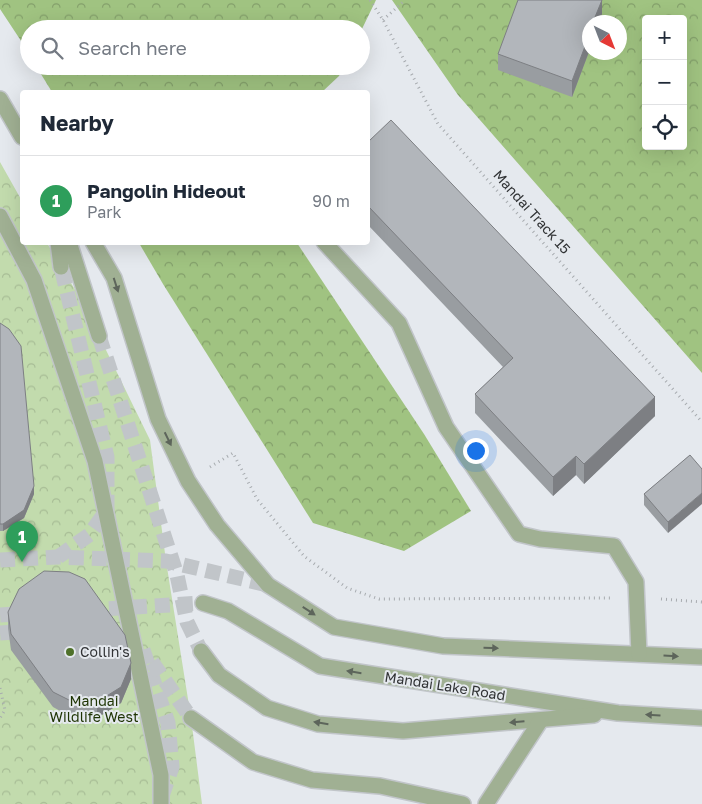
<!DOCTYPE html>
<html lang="en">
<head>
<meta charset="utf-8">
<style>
	:root { --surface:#fff; --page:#f2f2f3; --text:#1f2937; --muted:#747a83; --line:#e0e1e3; --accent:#ea580c }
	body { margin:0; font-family:"Golos Text",sans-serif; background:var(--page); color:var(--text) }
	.controls { position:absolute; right:15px; top:15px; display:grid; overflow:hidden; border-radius:5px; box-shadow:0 5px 20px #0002 }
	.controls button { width:45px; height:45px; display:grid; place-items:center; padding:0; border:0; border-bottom:1px solid var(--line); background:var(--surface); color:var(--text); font:25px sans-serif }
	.compass { position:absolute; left:582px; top:15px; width:45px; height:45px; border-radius:50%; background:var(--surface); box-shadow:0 5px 20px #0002; rotate:138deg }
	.you { position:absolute; left:475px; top:450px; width:18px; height:18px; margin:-12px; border:4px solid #fff; border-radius:50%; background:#1a73e8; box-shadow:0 0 0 8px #1a73e833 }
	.badge { display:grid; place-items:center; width:32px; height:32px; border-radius:50%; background:var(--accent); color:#fff; font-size:16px; font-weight:700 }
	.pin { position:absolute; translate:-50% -41px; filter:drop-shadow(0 1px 2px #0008) }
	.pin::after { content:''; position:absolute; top:26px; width:18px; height:15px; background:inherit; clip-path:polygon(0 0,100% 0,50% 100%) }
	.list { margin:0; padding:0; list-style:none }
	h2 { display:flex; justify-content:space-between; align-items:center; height:65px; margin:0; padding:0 20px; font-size:21px }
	h2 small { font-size:16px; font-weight:400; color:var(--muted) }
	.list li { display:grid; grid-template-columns:32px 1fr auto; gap:15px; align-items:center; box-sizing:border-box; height:90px; padding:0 20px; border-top:1px solid var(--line) }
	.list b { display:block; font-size:19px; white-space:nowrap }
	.list p { margin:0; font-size:16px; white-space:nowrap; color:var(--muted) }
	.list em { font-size:16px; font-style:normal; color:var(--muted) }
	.icon { flex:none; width:28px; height:28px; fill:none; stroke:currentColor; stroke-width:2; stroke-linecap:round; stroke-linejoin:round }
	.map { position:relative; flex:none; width:702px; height:804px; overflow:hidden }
	.search { position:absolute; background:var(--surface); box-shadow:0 5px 20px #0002; left:20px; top:20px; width:350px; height:55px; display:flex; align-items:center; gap:12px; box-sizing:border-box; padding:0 18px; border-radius:28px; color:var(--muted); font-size:19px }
	.panel { position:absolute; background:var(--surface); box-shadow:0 5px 20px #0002; left:20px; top:90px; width:350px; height:155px; border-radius:5px }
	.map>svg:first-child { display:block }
	.forest { fill:url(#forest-crowns); fill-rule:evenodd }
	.park { fill:url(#park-crowns) }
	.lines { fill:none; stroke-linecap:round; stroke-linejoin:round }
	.minor-tunnel { stroke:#c1c5c9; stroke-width:15; stroke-dasharray:15 8; stroke-linecap:butt }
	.minor-casing { stroke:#c1c5c9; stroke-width:18 }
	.path { stroke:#a7abaf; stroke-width:3; stroke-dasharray:1 4; stroke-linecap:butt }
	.minor { stroke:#a0b093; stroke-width:15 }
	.wall { fill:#999da1 }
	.shaded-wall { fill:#7d7f83 }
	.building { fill:#b2b6bb; stroke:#7d7f83 }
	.oneway { fill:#5d655b }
	.poi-dot { fill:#4e7029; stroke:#e5e9ee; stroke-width:2 }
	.labels { text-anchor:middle; stroke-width:4; stroke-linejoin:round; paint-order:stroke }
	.street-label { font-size:14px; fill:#313335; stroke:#e5e9ee }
	.poi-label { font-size:14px; fill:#313335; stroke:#e5e9ee; text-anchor:start }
	.park-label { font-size:14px; fill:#1e3403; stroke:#e5e9ee }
</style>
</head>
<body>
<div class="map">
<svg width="702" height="804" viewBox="0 0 702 804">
	<defs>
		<pattern id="forest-crowns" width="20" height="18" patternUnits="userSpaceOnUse" patternTransform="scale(1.25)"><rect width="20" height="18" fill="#a0c381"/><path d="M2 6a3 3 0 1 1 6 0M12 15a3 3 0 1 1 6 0" fill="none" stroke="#839f6a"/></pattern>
		<pattern id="park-crowns" width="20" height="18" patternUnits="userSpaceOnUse" patternTransform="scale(1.25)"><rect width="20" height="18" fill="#c2dbad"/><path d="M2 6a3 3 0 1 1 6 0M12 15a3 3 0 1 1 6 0" fill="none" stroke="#a7bc95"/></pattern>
	</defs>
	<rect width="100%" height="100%" fill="#e5e9ee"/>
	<g class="forest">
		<polygon points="0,0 376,0 361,31 361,29 29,29 29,53 0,9"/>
		<path d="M392 0H702V373L458 95ZM646 19H683V146H646ZM590 22H620V52H590Z"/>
		<polygon points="36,66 344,66 339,76 322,92 52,92"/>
		<polygon points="139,243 297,243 424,434 471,511 404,551 313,523 163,284"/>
	</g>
	<polygon class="park" points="0,162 22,201 22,242 47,243 83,303 150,440 166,561 191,718 202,804 0,804"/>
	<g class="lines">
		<g class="minor-tunnel">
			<polyline points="99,336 177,575 187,622 201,651"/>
			<polyline points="58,557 89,535 107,510 107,457 61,267"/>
			<polyline points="0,560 58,557 166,561 268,585"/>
			<polyline points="86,610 203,603"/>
			<polyline points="0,615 28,613"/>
			<polyline points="0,633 29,631"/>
			<polyline points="124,638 142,647 168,723 172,767 162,796"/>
			<polyline points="152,662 191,718"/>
		</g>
		<g class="minor-casing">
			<g id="minor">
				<polyline points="0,99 22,137"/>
				<polyline points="0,216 34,280 95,461 161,775 161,804"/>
				<polyline points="58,242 61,267"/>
				<polyline points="69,242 99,336"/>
				<polyline points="93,242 114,278 158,419 188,481 217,525 268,585 334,627 443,646 702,657"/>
				<polyline points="324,242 399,323 446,427 519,534 540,539 614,546 636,582 639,654"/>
				<polyline points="203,603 228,611 320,666 618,713 702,718"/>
				<polyline points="201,651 219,675 267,708 318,724 403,731 594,715"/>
				<polyline points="191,718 253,762 312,780 380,786 463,804"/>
				<polyline points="486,804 541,720"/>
			</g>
		</g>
		<g class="path">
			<polyline points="370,0 383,20 438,124 702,422"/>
			<polyline points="383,20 405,0"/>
			<polyline points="210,467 233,453 257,499 304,556 347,588 379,599 613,598"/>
			<polyline points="661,599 702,602"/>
			<polyline points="0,688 5,710 0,718"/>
		</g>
		<use href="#minor" class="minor"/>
	</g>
	<g class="wall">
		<polygon points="602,0 602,14 590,22 590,49 572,97 498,70 498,54"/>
		<polygon points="368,142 655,416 584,484 576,475 553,496 475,413 475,394 503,367 368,225"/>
		<polygon points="0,323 34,494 24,518 3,531 0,531"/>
		<polygon points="690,455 668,533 644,505 644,494"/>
		<polygon points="8,612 131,679 121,703 97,718 73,718 53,707 11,650 8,628"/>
	</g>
	<g class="shaded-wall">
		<polygon points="602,0 602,14 599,22 593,22"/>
		<polygon points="590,33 590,49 572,97 572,81"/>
		<polygon points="655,397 655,416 584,484 584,464"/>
		<polygon points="576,456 576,475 553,496 553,477"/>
		<polygon points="34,486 34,494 24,518 3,531 3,524"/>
		<polygon points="702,493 702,504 668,533 668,522"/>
		<polygon points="131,663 131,679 121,703 97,718 97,702"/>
	</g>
	<g class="building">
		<polygon points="518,0 602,0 593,22 590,22 590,33 572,81 498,54"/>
		<polygon points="391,120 655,397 584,464 576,456 553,477 475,394 513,358 368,206 368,142"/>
		<polygon points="0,323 9,329 21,346 34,486 24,510 3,524 0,524"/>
		<polygon points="690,455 702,469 702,493 668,522 644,494"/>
		<polygon points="44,571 69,572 85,579 125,635 131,663 121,687 97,702 73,702 53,692 11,634 8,612 19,589"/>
	</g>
	<defs><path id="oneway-solid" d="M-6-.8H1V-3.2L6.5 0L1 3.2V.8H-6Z" transform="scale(1.25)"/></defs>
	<g class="oneway">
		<use href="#oneway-solid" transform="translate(116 285) rotate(72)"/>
		<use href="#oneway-solid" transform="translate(168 439) rotate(64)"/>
		<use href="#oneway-solid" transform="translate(309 611) rotate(33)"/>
		<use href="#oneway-solid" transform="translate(491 648) rotate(2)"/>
		<use href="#oneway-solid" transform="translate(671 656) rotate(3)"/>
		<use href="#oneway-solid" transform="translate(354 672) rotate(-171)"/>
		<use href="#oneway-solid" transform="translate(653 715) rotate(-177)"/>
		<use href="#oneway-solid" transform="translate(517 722) rotate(175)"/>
		<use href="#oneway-solid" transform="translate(321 723) rotate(-171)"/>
	</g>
	<circle class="poi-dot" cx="70" cy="652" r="5"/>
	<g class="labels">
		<g class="street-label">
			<text transform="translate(532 212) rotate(48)" y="5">Mandai Track 15</text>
			<text transform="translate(445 686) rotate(9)" y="5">Mandai Lake Road</text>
		</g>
		<g class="poi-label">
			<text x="80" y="657">Collin's</text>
		</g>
		<g class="park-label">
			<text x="94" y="706">Mandai<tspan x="94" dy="16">Wildlife West</tspan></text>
		</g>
	</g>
</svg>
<div class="controls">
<button>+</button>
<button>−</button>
<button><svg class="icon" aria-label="locate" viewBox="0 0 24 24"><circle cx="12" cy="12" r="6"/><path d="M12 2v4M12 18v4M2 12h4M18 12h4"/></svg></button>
</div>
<svg class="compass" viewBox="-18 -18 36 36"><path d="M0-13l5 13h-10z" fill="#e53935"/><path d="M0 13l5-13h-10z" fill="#747a83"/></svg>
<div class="you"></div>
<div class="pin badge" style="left:22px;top:562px;background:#2e9e5b">1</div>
<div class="search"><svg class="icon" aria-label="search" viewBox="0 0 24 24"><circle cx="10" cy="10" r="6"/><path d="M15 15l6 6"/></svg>Search here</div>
<section class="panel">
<h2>Nearby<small></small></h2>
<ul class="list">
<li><span class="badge" style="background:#2e9e5b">1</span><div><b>Pangolin Hideout</b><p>Park</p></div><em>90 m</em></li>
</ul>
</section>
</div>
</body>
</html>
